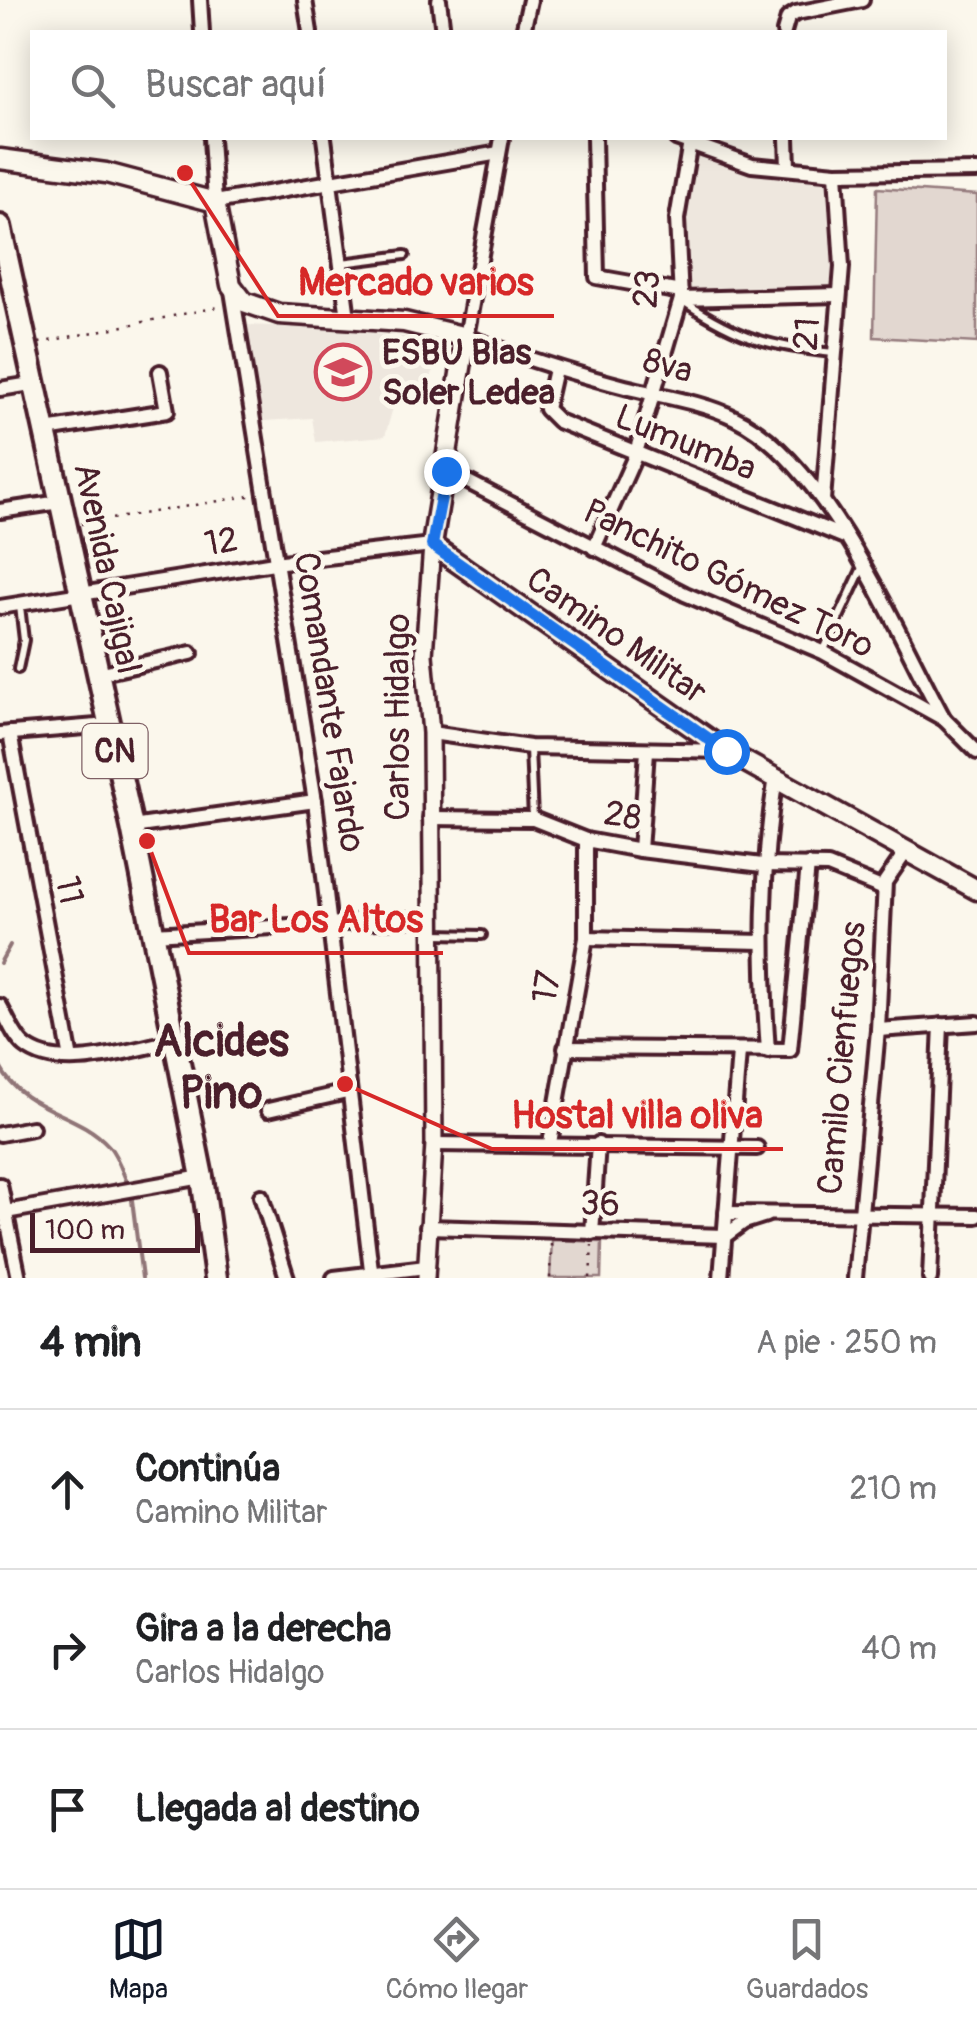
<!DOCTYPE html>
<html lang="es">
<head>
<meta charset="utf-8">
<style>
	:root { --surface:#fff; --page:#f2f2f2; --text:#202124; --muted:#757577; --line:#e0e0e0; --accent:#111827 }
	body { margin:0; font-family:Pangolin,sans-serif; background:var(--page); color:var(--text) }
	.scale { position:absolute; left:30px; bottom:25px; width:170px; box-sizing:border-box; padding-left:10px; border:5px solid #4a1f2b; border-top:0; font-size:28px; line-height:35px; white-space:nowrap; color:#4a1f2b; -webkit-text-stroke:8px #fbf7ec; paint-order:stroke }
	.stop { position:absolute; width:30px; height:30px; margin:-22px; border:8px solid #1a73e8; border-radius:50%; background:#fff }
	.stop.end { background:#1a73e8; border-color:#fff; box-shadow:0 2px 10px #0008 }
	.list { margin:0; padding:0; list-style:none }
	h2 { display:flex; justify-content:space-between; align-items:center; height:130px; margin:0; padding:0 40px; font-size:42px }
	h2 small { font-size:32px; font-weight:400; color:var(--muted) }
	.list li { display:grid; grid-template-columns:65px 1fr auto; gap:30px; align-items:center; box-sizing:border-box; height:160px; padding:0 40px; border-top:2px solid var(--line) }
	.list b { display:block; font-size:38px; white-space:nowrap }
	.list p { margin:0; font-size:32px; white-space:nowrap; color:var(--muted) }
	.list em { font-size:32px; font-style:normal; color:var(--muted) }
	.icon { flex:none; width:55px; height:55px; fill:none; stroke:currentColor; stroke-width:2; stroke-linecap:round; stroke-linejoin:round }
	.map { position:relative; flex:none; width:977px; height:1278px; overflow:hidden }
	.search { position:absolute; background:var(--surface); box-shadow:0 5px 25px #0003; left:30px; right:30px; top:30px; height:110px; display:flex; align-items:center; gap:25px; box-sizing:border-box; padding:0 35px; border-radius:0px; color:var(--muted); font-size:38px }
	.sheet { height:610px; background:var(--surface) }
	nav { display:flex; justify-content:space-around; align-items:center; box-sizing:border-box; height:140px; border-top:2px solid var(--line); background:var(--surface); font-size:28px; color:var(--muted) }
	nav a { display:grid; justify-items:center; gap:5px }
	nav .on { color:var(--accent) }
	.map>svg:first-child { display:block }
	.built { fill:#eee7de }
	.green { fill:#e2d7d0; stroke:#967b7e; stroke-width:2.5 }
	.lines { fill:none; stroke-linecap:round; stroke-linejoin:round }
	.stream { stroke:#907477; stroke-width:4 }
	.service-casing { stroke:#4a1f2b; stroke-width:14 }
	.minor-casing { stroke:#4a1f2b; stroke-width:20 }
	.tertiary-casing { stroke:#4a1f2b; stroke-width:22 }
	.secondary-casing { stroke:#4a1f2b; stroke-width:25 }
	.primary-casing { stroke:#4a1f2b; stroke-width:28 }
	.path { stroke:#4a1f2b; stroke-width:2.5; stroke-dasharray:2.5 8; stroke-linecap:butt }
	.service { stroke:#fbf7ec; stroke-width:6 }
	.minor { stroke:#fbf7ec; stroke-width:12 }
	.tertiary { stroke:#fbf7ec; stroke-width:15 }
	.secondary { stroke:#fbf7ec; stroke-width:18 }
	.primary { stroke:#fbf7ec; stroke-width:20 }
	.route { stroke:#1a73e8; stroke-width:12 }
	.labels { text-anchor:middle; stroke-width:9; stroke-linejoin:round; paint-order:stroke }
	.shield { fill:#fbf7ec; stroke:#7f6065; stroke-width:2.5 }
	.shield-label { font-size:32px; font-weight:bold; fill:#4a1f2b }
	.street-label { font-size:35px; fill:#4a1f2b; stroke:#fbf7ec }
	.poi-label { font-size:35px; font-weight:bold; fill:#4a1f2b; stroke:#fbf7ec; text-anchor:start }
	.district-label { font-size:45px; font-weight:bold; fill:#4a1f2b; stroke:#fbf7ec }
	.leader { fill:none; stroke:#d62828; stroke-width:4 }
	.callout-dot { fill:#d62828; stroke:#fbf7ec; stroke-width:4 }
	.callout-label { font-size:38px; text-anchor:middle; font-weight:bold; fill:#d62828; stroke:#fbf7ec; stroke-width:9; stroke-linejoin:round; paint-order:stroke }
</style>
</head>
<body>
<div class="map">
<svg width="977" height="1278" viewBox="0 0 977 1278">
	<rect width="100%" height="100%" fill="#fbf7ec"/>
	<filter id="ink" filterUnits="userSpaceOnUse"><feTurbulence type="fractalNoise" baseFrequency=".01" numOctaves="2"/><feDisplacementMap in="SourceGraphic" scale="20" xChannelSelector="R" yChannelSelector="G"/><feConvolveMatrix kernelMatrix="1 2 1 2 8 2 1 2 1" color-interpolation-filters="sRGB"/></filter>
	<g filter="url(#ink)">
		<g class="built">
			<polygon points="684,149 753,169 832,176 838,289 675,295 669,210"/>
			<polygon points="244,325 327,328 438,341 427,404 394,404 385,436 316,442 312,418 264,421"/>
		</g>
		<g class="green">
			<polygon points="877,188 977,195 977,343 874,337"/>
			<polygon points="552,1240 602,1242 601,1278 550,1278"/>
		</g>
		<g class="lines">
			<g class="stream">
				<polyline points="0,963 10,945"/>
				<path d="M0 1067C25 1113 76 1110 109 1146 117 1155 122 1171 127 1182"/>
				<polyline points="132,1200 142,1278"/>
			</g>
			<g class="service-casing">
				<g id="service">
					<polyline points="342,263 405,255"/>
					<path d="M686 303C739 338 771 347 834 353"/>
					<polyline points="823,652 862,568"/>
					<polyline points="18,669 24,640 20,606"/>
					<polyline points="530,748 533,819"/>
					<polyline points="436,934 482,935"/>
				</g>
			</g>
			<g class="minor-casing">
				<g id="minor">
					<polyline points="200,0 202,32"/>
					<polyline points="305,0 310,32"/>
					<polyline points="439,0 443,32"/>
					<polyline points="523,32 530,0"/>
					<polyline points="784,32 788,18 796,13 862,0"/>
					<polyline points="211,138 215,202 499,153"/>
					<polyline points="324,138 348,318"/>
					<path d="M502 138 466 337C519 356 571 373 625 387 660 396 703 402 735 418 828 463 895 630 944 719"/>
					<polyline points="594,138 597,277 681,292"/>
					<polyline points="676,138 752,165 836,173 977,171"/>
					<polyline points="787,138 788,167"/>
					<polyline points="232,291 315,801 372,1278"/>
					<polyline points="681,299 839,295"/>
					<polyline points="555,369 546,409 558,421 847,538"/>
					<polyline points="0,389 37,383"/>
					<polyline points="46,430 167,411 160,372"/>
					<polyline points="447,471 685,594 823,652 944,719 977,752"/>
					<polyline points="823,500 842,267 836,173"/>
					<polyline points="0,511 60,502"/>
					<polyline points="594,548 635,456 681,299 677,219 690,142"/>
					<polyline points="0,607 274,563 432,545"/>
					<polyline points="98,674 191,653"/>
					<polyline points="10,733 71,1059"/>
					<polyline points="431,733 530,747 726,751"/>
					<polyline points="0,734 109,725"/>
					<polyline points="430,818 533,819 586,840 640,850 762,865 828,866 884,889"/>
					<polyline points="132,827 315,801"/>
					<polyline points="640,850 647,751"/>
					<polyline points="153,934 430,918"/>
					<polyline points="586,938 763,942"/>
					<path d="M0 1006C7 1018 14 1037 25 1046 61 1075 134 1048 174 1041"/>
					<polyline points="878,1030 977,1023"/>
					<polyline points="565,1048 790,1050 808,865"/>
					<path d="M768 1051C761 953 761 873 776 776"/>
					<polyline points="268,1110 347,1092"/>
					<polyline points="0,1134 32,1128"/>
					<polyline points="550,1143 586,938 586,840"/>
					<polyline points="434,1144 757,1148"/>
					<polyline points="0,1185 19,1278"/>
					<polyline points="261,1196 287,1278"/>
					<polyline points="0,1213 202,1177"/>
					<polyline points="726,1213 977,1216"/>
					<polyline points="427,1227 725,1236 744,1222 766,1215"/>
					<polyline points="592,1233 598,1144"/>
					<polyline points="334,1278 426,1267"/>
					<polyline points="721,1278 739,1052"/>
					<polyline points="855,1278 878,1030 885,882 907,850"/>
					<polyline points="930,1278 941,1025"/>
				</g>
			</g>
			<g class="tertiary-casing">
				<polyline id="tertiary" points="426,1278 434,1144 431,733 424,655 432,545"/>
			</g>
			<g class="secondary-casing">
				<polyline id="secondary" points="0,159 106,173 215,202 231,285 244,302 279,314 404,322 466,337 432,545 726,751 977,890"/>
			</g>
			<g class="primary-casing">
				<polyline id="primary" points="0,226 132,827 202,1177 216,1278"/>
			</g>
			<g class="path">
				<polyline points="39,343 223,306"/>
				<polyline points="81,524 255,495"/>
				<polyline points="550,1278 551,1243"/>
				<polyline points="590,1278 592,1245"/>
			</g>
			<use href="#service" class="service"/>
			<use href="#minor" class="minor"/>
			<use href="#tertiary" class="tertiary"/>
			<use href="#secondary" class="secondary"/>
			<use href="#primary" class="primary"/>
		</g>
	</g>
	<g class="lines" filter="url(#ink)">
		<polyline class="route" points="446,471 432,545 726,751"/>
	</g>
	<defs>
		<g id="school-ring" transform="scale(2.875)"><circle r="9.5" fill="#fbf7ec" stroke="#d1495b" stroke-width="1.5"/><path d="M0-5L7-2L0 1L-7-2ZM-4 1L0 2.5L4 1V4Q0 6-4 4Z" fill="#d1495b"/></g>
	</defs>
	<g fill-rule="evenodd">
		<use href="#school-ring" x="343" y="372"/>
	</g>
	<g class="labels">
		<rect class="shield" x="82.5" y="724" width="65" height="54" rx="8"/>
		<g class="shield-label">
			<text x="115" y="762">CN</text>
		</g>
		<g class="street-label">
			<text transform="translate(646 289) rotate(-85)" y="12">23</text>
			<text transform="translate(806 334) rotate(-85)" y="12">21</text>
			<text transform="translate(668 365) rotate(15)" y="12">8va</text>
			<text transform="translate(686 442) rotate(22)" y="12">Lumumba</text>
			<text transform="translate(221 541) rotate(-9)" y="12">12</text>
			<text transform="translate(108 568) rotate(78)" y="12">Avenida Cajigal</text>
			<text transform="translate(729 578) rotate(26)" y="12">Panchito Gómez Toro</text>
			<text transform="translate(617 635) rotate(35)" y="12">Camino Militar</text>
			<text transform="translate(330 702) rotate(81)" y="12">Comandante Fajardo</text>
			<text transform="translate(397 717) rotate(-90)" y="12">Carlos Hidalgo</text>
			<text transform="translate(623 815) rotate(10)" y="12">28</text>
			<text transform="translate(70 890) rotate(79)" y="12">11</text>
			<text transform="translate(546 987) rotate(-79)" y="12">17</text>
			<text transform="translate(841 1058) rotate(-85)" y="12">Camilo Cienfuegos</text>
			<text transform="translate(600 1203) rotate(2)" y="12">36</text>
		</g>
		<g class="poi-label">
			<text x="382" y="364">ESBU Blas<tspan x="382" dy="40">Soler Ledea</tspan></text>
		</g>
		<g class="district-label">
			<text x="221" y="1056">Alcides<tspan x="221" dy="52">Pino</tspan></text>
		</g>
	</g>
	<path class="leader" d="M185 173L278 316H554M147 841L189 953H443M345 1084L492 1149H783"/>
	<g class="callout-dot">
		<circle cx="185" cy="173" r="10"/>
		<circle cx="147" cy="841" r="10"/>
		<circle cx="345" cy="1084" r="10"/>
	</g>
	<g class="callout-label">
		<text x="416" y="295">Mercado varios</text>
		<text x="316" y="932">Bar Los Altos</text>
		<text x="637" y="1128">Hostal villa oliva</text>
	</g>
</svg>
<div class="scale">100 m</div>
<div class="stop" style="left:726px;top:751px"></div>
<div class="stop end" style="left:446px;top:471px"></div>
<div class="search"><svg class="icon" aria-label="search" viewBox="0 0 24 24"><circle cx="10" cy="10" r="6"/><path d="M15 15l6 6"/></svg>Buscar aquí</div>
</div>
<section class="sheet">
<h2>4 min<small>A pie · 250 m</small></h2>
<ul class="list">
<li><svg class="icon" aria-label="ahead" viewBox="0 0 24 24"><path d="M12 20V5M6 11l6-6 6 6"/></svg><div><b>Continúa</b><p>Camino Militar</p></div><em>210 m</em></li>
<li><svg class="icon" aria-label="right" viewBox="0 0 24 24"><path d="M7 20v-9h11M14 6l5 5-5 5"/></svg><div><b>Gira a la derecha</b><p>Carlos Hidalgo</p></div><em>40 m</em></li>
<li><svg class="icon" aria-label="arrive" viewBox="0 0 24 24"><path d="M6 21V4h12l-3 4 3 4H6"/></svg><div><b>Llegada al destino</b></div></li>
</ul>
</section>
<nav>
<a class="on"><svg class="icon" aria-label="map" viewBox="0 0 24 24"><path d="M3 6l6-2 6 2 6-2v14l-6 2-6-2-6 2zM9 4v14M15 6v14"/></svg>Mapa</a>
<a><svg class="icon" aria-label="directions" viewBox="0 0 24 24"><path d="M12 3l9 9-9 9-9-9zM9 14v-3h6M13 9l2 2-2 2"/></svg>Cómo llegar</a>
<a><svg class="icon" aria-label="saved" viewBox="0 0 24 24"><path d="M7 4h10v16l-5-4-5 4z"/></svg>Guardados</a>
</nav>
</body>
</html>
